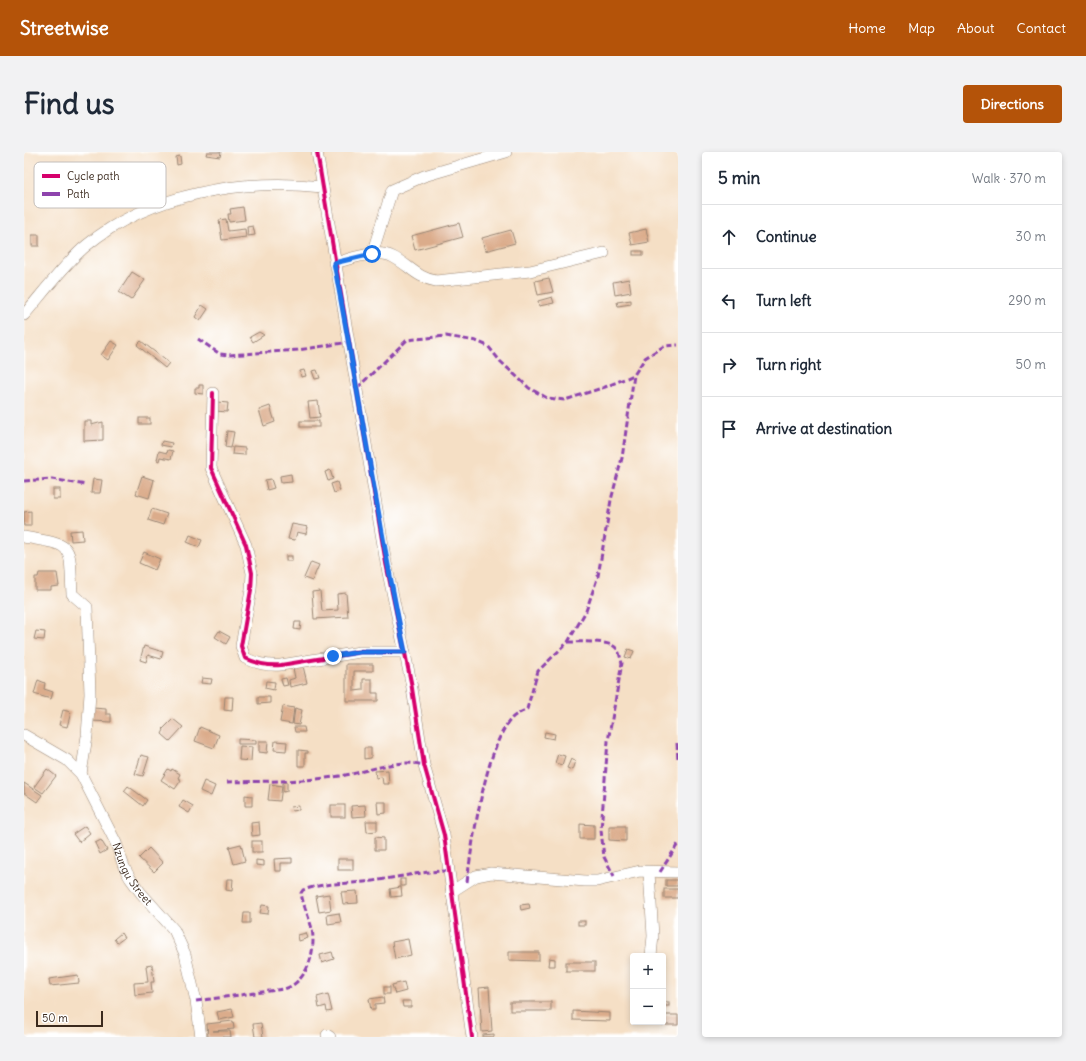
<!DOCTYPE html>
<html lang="en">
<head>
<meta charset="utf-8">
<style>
	:root { --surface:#fff; --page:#f2f2f3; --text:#1f2937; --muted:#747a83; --line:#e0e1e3; --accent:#b45309 }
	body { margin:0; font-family:Delius,sans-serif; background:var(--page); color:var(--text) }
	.controls { position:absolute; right:12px; bottom:12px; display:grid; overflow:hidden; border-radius:4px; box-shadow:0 2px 6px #0003 }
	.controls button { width:36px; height:36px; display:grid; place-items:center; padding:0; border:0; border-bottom:1px solid var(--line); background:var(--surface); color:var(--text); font:20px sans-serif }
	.scale { position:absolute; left:12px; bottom:10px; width:67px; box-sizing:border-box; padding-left:4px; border:2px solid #3b2a1e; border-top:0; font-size:11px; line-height:14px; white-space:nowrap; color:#3b2a1e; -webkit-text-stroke:3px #fff; paint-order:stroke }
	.stop { position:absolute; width:12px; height:12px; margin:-9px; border:3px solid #1a73e8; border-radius:50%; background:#fff }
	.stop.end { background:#1a73e8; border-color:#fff; box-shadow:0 1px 4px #0008 }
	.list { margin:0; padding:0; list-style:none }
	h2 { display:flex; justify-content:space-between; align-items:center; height:52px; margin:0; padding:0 16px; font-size:17px }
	h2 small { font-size:13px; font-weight:400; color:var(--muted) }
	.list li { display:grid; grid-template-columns:26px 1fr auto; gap:12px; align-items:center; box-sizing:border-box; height:64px; padding:0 16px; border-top:1px solid var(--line) }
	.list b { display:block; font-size:15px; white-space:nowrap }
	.list em { font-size:13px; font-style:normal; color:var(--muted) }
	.icon { flex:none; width:22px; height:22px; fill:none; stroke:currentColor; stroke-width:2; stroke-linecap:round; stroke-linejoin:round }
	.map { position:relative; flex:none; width:654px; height:885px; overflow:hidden; border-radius:4px }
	header { display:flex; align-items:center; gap:24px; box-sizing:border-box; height:56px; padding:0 20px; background:var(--accent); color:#fff }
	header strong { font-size:19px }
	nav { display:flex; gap:22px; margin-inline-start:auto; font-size:14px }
	.intro { display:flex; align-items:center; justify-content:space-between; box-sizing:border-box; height:96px; padding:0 24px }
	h1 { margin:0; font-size:28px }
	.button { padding:10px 18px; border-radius:4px; background:var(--accent); color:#fff; font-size:14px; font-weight:700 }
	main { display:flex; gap:24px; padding:0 24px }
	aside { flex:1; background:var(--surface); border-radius:4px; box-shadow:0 2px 6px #0003 }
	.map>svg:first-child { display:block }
	.building { fill:#dbac8b }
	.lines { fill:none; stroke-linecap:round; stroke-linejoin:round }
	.minor-casing { stroke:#988472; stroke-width:12 }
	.minor { stroke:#fff; stroke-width:11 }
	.quiet { stroke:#8e44ad; stroke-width:3; stroke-dasharray:6 3; stroke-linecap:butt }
	.cycleway-casing { stroke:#fff; stroke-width:6 }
	.cycleway { stroke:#d6006c; stroke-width:4 }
	.route { stroke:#1a73e8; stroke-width:5 }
	.labels { text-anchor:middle; stroke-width:3; stroke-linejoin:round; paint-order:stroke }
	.street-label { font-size:11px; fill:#3b2a1e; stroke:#fff }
	.key { fill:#fff; stroke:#c4bfbc; stroke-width:1 }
	.key-label { font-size:11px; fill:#3b2a1e }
</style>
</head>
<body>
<header>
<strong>Streetwise</strong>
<nav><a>Home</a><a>Map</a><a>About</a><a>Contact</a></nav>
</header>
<div class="intro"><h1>Find us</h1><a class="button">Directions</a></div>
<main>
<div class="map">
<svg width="654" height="885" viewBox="0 0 654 885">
	<rect width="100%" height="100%" fill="#fff"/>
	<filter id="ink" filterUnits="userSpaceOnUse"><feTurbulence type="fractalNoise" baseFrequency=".025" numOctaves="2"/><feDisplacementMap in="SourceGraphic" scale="8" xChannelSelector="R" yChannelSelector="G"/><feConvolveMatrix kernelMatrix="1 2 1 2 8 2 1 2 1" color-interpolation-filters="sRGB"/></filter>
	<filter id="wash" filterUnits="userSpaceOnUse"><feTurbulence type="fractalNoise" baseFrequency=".012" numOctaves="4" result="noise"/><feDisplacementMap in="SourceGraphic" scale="16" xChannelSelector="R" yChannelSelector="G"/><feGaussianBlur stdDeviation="0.9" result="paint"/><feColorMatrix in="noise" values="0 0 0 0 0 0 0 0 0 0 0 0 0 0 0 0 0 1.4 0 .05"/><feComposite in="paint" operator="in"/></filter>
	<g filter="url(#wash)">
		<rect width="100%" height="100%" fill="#f5dfc5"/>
		<g id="blocks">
			<g class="building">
				<polygon points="183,0 197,0 196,5 182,3"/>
				<polygon points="156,4 157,12 153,13 152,5"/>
				<polygon points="219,55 221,68 205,70 204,62 207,62 206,57"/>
				<polygon points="202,67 204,79 221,77 222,85 198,88 195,68"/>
				<polygon points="435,71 439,85 391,98 387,84"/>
				<polygon points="229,74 231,83 224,84 223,75"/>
				<polygon points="622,77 625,90 608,93 605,81"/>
				<polygon points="487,78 491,91 461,99 458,86"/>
				<rect x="8" y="83" width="7" height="11"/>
				<rect x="609" y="99" width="10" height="4"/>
				<polygon points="108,120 121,128 107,148 95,140"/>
				<polygon points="525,126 529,140 514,143 511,129"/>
				<polygon points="605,127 607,140 591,143 589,130"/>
				<polygon points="528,145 530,151 515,154 514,149"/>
				<polygon points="607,148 607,152 594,154 593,150"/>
				<polygon points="178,153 184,157 176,169 171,165"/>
				<polygon points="235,180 240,183 229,190 226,185"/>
				<polygon points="87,189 94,193 84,208 77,203"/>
				<polygon points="117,189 145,211 141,216 113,193"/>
				<polygon points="280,218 282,224 277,225 276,219"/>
				<polygon points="293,218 296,226 291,227 288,219"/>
				<polygon points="175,233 179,233 179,242 171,241 171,236 175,236"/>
				<polygon points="294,249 296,265 286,266 284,250"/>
				<polygon points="193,250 204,251 203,260 192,259"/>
				<polygon points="246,254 251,270 240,274 235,258"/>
				<rect x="115" y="266" width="11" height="6"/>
				<polygon points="60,269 67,269 67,273 79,270 79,288 60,289"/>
				<rect x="276" y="269" width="19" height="6"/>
				<polygon points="203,279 210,280 207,296 201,295"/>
				<polygon points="138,289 148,291 147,295 137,293"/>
				<polygon points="209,295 221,296 221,303 208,302"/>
				<polygon points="144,298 149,299 147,307 136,305 135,309 133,308 135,299 143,301"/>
				<polygon points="306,318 309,327 304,329 301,320"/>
				<polygon points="267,322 268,330 257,331 256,324"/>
				<polygon points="118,324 130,328 125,346 112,342"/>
				<polygon points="69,327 78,328 76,341 67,341"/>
				<polygon points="247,327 250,336 243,338 241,328"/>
				<polygon points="313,330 316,339 310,341 307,332"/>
				<rect x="29" y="337" width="7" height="10"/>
				<polygon points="128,357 143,362 139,373 124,368"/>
				<polygon points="7,359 7,374 0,374 0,360"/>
				<polygon points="268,372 284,375 282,382 273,380 271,388 264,387"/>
				<polygon points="58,378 59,388 47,389 46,379"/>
				<polygon points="166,383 178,388 175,395 163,390"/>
				<polygon points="120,400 136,407 131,418 115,411"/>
				<rect x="262" y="404" width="6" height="5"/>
				<polygon points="287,410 295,413 288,429 280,426"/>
				<polygon points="15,421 33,421 35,434 27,435 27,438 11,438 11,425 14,425"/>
				<polygon points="296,439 298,459 314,458 313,442 322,441 324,465 290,467 288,440"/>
				<polygon points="271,470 277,470 276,478 270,477"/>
				<polygon points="12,479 21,480 20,488 10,487"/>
				<polygon points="195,479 206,485 202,492 191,485"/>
				<polygon points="120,494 139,500 137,507 124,503 122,510 116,508"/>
				<polygon points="604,497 610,499 607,507 601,505"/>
				<polygon points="322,512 349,512 349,519 330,519 330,539 339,538 339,527 348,527 348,541 354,541 354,549 322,549"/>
				<polygon points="279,514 283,531 266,535 265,528 271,526 269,516"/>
				<polygon points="178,526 188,527 187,532 177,531"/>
				<polygon points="262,526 264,533 259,534 257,527"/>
				<polygon points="14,528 21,531 20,537 29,540 27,547 10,542"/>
				<polygon points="242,529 251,530 250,538 241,536"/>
				<polygon points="201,545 209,545 208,559 200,558"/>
				<polygon points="234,545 246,545 246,551 234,552"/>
				<polygon points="259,554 270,556 268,572 256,570"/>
				<polygon points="69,556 82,557 82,562 87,562 87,570 68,569"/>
				<polygon points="271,556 278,558 275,573 269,572"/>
				<polygon points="39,558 47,560 43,575 35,573"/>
				<polygon points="149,567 159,575 146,589 138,582 140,578 139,577"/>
				<polygon points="176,575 195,583 190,596 171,589"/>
				<polygon points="270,575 280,575 281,580 271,580"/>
				<polygon points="521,580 531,582 530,587 520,585"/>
				<polygon points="214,587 232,588 232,592 214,592"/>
				<polygon points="235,589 244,589 243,601 235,600"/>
				<polygon points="251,589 263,590 262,599 250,598"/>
				<polygon points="216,594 228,595 227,609 215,608"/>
				<polygon points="340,596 347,596 347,606 340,607"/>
				<polygon points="274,598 284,599 284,601 281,601 281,614 274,614"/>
				<polygon points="534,602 541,604 538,613 531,611"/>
				<polygon points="117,603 125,605 119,624 111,622"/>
				<polygon points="547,607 551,609 548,618 543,616"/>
				<polygon points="23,617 32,624 19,641 10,635"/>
				<polygon points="144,617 147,619 148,617 156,622 154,626 157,628 151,637 137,628"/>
				<polygon points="364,618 365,632 359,632 358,625 352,626 351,619"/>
				<polygon points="180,629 191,634 187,644 176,639"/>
				<polygon points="263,630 263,639 259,640 259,631"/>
				<polygon points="0,631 18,643 13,650 0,641"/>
				<polygon points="246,632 258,634 256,649 244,648"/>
				<polygon points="104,634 123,648 119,654 100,639"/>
				<polygon points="221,643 228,644 228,654 221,654"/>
				<polygon points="159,648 169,654 165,661 155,655"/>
				<polygon points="353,650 362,650 362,661 354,662"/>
				<rect x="307" y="653" width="14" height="12"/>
				<polygon points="341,653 342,664 328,665 327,654"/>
				<polygon points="275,654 275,658 268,659 267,655"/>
				<polygon points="342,669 353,669 353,679 343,680"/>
				<polygon points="235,670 236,683 228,684 227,671"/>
				<polygon points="556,672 570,673 570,687 556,687"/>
				<polygon points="61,674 66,681 55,690 49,682"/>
				<polygon points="585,674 602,674 602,689 585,688"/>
				<polygon points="351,685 360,686 360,698 351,698"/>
				<polygon points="77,688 83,698 76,702 71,691"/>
				<rect x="228" y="689" width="10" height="11"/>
				<polygon points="217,692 221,709 210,712 205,695"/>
				<polygon points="125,696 139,711 130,720 115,706"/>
				<polygon points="268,706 268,711 257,711 257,719 251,719 250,707"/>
				<rect x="314" y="707" width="15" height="11"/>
				<polygon points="232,708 240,709 240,714 232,713"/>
				<polygon points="203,727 209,727 208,739 202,738"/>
				<rect x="376" y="727" width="5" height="7"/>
				<rect x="642" y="728" width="12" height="6"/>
				<polygon points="377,735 378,744 367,745 366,737"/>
				<rect x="640" y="737" width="14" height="9"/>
				<polygon points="333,739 334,751 319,752 317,740"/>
				<polygon points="305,742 307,758 295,760 292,744"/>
				<polygon points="505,752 506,756 497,758 496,753"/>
				<polygon points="238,753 245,754 244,762 236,761"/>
				<polygon points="220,761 226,761 226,771 219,771"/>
				<polygon points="315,761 317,770 304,772 303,763"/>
				<rect x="554" y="769" width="7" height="4"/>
				<polygon points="97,781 100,786 93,791 90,787"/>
				<polygon points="282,781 284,786 275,789 274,783"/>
				<polygon points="384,787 387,803 371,807 368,790"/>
				<polygon points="308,800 310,807 298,811 296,803"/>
				<polygon points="485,800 515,800 515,809 485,808"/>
				<polygon points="525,806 531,807 531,814 524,814"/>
				<rect x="542" y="810" width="29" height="9"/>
				<polygon points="128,813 130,830 127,830 128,841 111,843 110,831 124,830 122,814"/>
				<polygon points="54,823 55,831 26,834 25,827"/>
				<polygon points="380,830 382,839 371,842 368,833"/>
				<rect x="360" y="835" width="6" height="7"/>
				<polygon points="465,835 468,879 458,880 455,836"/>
				<polygon points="304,842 308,859 303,860 302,854 295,856 293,845"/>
				<polygon points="359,845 360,851 351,852 351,858 347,858 345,847"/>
				<polygon points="378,849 387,849 387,855 379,855"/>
				<rect x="486" y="850" width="41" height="9"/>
				<rect x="639" y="850" width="6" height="4"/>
				<polygon points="208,857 210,865 195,868 193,860"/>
				<polygon points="549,859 586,861 586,869 549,868"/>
				<polygon points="639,863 654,863 654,873 638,873"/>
				<polygon points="209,869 210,877 189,879 206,879 207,885 184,885 183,872"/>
				<polygon points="237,871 239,885 231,885 229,872"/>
				<polygon points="470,882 470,885 459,885 459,883"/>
			</g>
		</g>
	</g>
	<g filter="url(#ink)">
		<use href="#blocks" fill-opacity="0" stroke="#988472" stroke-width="1"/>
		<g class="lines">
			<g class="minor-casing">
				<g id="minor">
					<polyline points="293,0 362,411 387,530 400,613 420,683 448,885"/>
					<polyline points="348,102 368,38 400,24 482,0"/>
					<path d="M310 111C328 107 351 96 369 105 385 113 393 126 412 129L506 119 580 101"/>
					<path d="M0 163C18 142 42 110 63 93 126 41 220 26 299 35"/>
					<path d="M189 241 187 316 222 393 228 421 227 438 217 494 221 506C233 512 245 514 257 513L336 500H381"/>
					<path d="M0 385C52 394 45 391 48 442L63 455 66 542 63 584 57 622"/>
					<path id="s1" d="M0 583 43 608 57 622 92 691 100 715 106 726 117 741 150 778 161 802 172 849 177 885"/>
					<polyline points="625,720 629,784 627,804"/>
					<polyline points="427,740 452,724 467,721 561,729 573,729 616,719 654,720"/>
					<polyline points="303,883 306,885"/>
				</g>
			</g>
			<use href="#minor" class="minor"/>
			<g class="quiet">
				<polyline points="174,187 196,202 205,203 274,198 326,190"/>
				<polyline points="333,236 383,188 422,184 452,189 464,194 476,209 505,236 523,246 541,248 581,235 610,223"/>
				<polyline points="0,329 28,327 62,333"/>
				<path d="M544 490C556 490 585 488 592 496 596 500 596 506 598 511L584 589 577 678 580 705 590 724"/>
				<polyline points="653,591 654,609"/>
				<path d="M203 630C240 629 279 630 316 624 345 620 372 606 400 613"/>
				<polyline points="636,720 654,692"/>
				<path d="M443 730C448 690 462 595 487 567 491 562 498 560 503 557L514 519 544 490 562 459 574 424 587 348 598 306 610 223 621 206 640 194 654 193"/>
				<path d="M172 849 260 837C284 830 292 799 288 777 285 765 279 753 277 741L279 738C299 731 319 732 340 730 369 727 396 719 425 719"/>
			</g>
			<g class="cycleway-casing">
				<g id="cycleway">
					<polyline points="293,0 362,411 387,530 400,613 420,683 448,885"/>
					<path d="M189 241 187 316 222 393 228 421 227 438 217 494 221 506C233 512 245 514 257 513L336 500H381"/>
				</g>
			</g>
			<use href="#cycleway" class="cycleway"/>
		</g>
	</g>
	<g class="lines" filter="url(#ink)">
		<path class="route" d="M309 504 336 500H381C354 371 335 241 310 111L348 102"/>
	</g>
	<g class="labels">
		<g class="street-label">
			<text dy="4" stroke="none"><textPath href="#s1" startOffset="182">Nzungu Street</textPath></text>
		</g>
	</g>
	<rect x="10" y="10" width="132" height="46" rx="6" class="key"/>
	<rect x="18" y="22" width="18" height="4" fill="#d6006c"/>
	<rect x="18" y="40" width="18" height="4" fill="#8e44ad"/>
	<g class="key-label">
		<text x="43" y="28">Cycle path</text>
		<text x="43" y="46">Path</text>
	</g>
</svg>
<div class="controls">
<button>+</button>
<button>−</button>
</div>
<div class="scale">50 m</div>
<div class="stop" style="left:348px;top:102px"></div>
<div class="stop end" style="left:309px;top:504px"></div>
</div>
<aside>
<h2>5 min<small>Walk · 370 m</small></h2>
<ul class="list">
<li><svg class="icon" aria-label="ahead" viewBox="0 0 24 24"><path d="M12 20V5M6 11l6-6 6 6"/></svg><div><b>Continue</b></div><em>30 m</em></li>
<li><svg class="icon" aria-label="left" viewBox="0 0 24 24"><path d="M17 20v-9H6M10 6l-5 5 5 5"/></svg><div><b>Turn left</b></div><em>290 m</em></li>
<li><svg class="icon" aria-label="right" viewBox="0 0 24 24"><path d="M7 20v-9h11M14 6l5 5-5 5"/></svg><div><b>Turn right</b></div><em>50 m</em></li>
<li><svg class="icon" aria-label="arrive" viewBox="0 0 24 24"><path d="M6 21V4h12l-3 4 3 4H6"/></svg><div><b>Arrive at destination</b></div></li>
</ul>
</aside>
</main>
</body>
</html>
